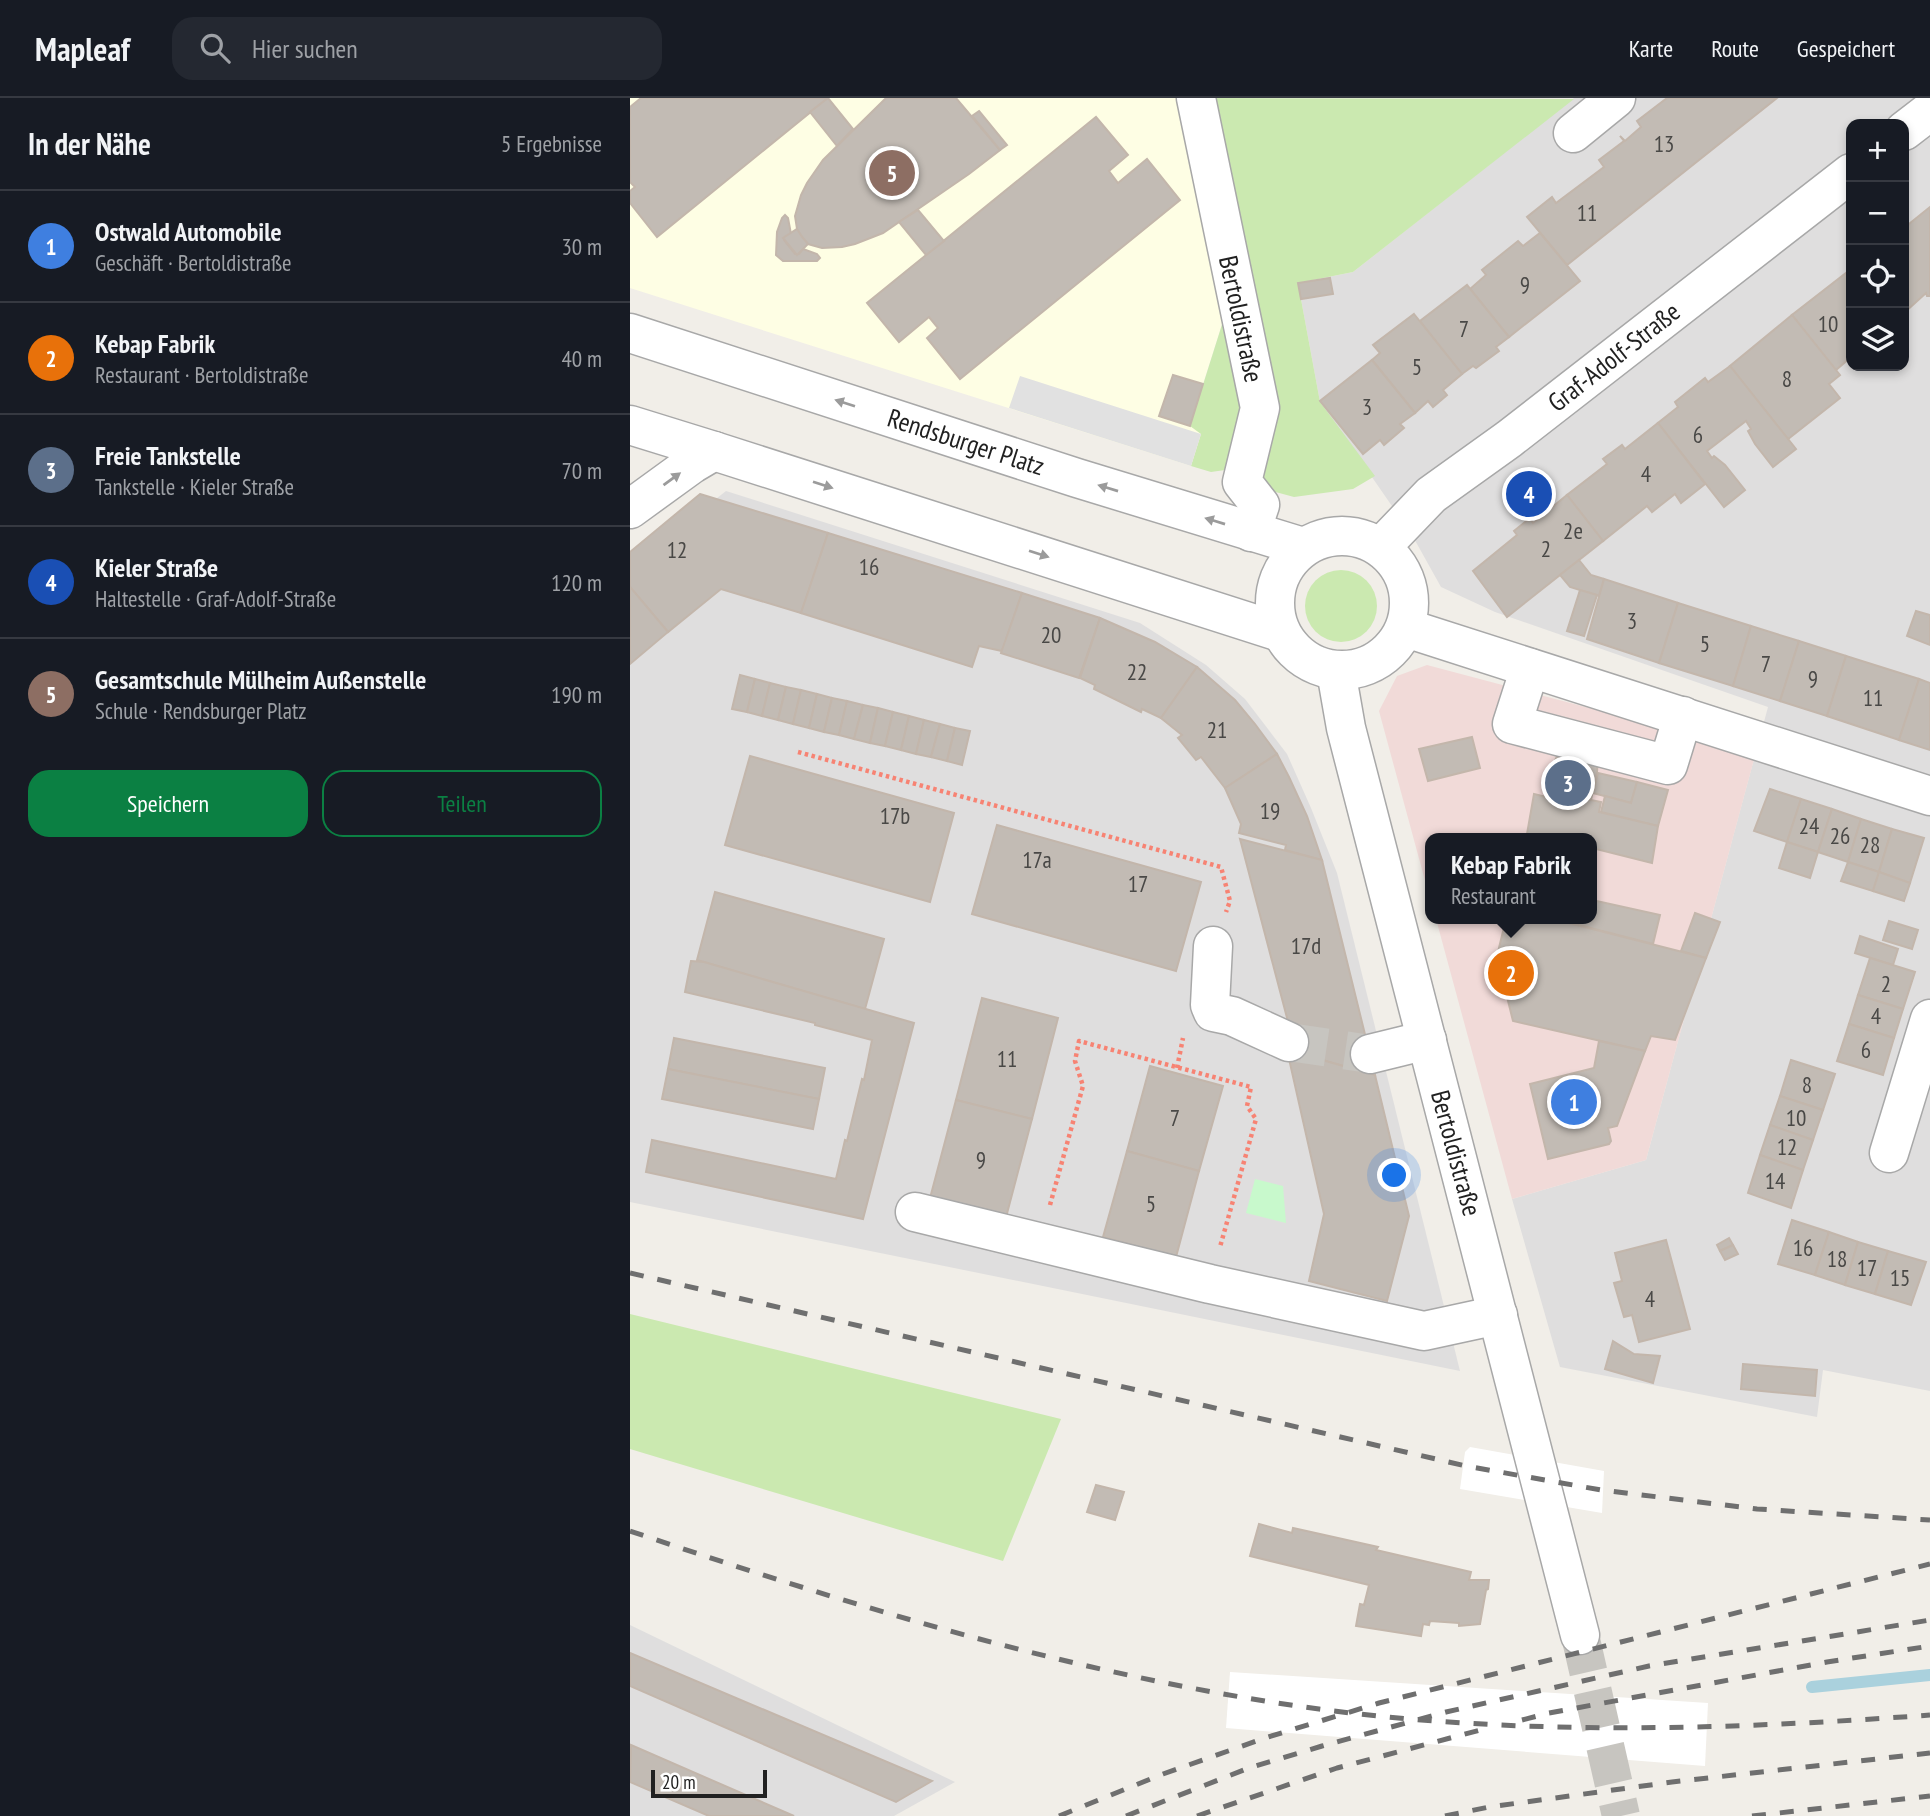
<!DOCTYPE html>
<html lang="de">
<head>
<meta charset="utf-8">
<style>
	:root { --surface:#171b24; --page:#242831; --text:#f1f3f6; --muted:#9ea1a6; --line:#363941; --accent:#0b8043 }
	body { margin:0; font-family:"PT Sans Narrow",sans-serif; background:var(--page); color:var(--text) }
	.controls { position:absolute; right:21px; top:21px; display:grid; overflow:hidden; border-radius:14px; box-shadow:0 4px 10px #0003 }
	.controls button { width:63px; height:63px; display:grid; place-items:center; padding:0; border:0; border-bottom:2px solid var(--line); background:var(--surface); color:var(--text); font:35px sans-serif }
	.scale { position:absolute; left:21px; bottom:18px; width:116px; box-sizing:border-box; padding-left:7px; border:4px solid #212121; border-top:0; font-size:19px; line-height:24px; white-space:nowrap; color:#212121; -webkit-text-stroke:5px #fff; paint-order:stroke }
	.you { position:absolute; left:765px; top:1078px; width:24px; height:24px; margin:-18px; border:5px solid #fff; border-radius:50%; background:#1a73e8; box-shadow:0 0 0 10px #1a73e833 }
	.badge { display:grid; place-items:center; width:46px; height:46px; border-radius:50%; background:var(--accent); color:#fff; font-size:23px; font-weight:700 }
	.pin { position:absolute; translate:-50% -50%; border:4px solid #fff; box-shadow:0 2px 7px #0006 }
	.popup { position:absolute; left:795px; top:735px; width:172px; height:91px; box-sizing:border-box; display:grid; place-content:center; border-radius:14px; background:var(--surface); filter:drop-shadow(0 2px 5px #0005); font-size:23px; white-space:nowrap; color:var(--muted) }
	.popup b { font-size:26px; color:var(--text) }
	.popup::after { content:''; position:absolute; left:50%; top:100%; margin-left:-14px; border:14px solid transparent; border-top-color:var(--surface) }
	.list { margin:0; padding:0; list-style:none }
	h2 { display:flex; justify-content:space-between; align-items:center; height:91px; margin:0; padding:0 28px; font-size:30px }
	h2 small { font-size:23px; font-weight:400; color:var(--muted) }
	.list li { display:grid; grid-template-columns:46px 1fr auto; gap:21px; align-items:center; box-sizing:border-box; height:112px; padding:0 28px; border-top:2px solid var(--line) }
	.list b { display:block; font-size:26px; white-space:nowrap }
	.list p { margin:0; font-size:23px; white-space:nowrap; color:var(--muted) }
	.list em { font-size:23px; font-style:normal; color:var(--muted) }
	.actions { display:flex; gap:14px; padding:21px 28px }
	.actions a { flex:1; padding:16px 0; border:2px solid var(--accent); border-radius:21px; text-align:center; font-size:24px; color:var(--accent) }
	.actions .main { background:var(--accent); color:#fff }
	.icon { flex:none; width:38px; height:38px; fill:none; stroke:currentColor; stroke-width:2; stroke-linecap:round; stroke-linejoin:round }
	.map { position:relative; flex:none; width:1300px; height:1718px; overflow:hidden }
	header { display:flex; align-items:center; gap:42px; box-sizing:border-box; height:98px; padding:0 35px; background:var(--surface); border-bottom:2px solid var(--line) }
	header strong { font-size:33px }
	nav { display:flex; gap:38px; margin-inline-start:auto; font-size:24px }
	.search { width:490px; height:63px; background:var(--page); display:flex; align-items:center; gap:18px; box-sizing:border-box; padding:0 24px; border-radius:21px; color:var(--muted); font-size:26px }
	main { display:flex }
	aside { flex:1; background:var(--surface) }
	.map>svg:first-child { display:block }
	.residential { fill:#dfdede; fill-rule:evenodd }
	.commercial { fill:#f1dad8 }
	.education { fill:#fefee4 }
	.grass { fill:#cbe9b0 }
	.park { fill:#c8f9cc }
	.parking { fill:#e1e1e1 }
	.pier { fill:#fff }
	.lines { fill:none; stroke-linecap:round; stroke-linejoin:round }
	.stream { stroke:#aad1dd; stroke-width:12 }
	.building { fill:#c2bbb4; stroke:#c3b6ab; stroke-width:2 }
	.minor-tunnel { stroke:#c7c5c0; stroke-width:38; stroke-dasharray:38 19; stroke-linecap:butt }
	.minor-casing { stroke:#a8a8a8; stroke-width:41 }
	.path { stroke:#f78373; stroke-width:4.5; stroke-dasharray:3.5 3.5; stroke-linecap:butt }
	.minor { stroke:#fff; stroke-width:38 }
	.rail { stroke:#6f6f6f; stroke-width:5; stroke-dasharray:14 14; stroke-linecap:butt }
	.oneway { fill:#9b9b9b }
	.labels { text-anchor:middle; stroke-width:5; stroke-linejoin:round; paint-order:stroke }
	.number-label { font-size:23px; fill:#494846 }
	.street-label { font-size:26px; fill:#212121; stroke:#fff }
</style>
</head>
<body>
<header>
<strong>Mapleaf</strong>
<div class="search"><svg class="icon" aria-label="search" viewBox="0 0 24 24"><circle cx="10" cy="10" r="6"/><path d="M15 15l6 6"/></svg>Hier suchen</div>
<nav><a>Karte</a><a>Route</a><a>Gespeichert</a></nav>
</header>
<main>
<aside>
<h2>In der Nähe<small>5 Ergebnisse</small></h2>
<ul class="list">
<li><span class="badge" style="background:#3f7fe0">1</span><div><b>Ostwald Automobile</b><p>Geschäft · Bertoldistraße</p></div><em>30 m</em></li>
<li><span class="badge" style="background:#e8710a">2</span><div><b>Kebap Fabrik</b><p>Restaurant · Bertoldistraße</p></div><em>40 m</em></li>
<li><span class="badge" style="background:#5c6f8a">3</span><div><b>Freie Tankstelle</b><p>Tankstelle · Kieler Straße</p></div><em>70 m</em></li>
<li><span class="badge" style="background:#1a4fb4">4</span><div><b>Kieler Straße</b><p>Haltestelle · Graf-Adolf-Straße</p></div><em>120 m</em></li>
<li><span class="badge" style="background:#8d6e63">5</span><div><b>Gesamtschule Mülheim Außenstelle</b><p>Schule · Rendsburger Platz</p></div><em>190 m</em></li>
</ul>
<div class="actions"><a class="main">Speichern</a><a>Teilen</a></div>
</aside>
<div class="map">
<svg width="1300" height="1718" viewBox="0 0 1300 1718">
	<rect width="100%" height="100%" fill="#f1eee8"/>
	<g class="residential">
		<path d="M944 0H1300V1293L1193 1272 1187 1319 930 1269 882 1101 1016 1062 1138 609 865 514 811 489 782 437 690 304 668 185 723 174ZM1221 26H1274V268H1221Z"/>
		<polygon points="96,393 510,525 576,567 615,601 657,656 681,710 707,775 830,1273 0,1104 0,469"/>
		<polygon points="0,1527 325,1684 264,1718 0,1718"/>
	</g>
	<polygon class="commercial" points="797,567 1126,654 1016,1062 882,1101 806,821 962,821 962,740 800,740 800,801 749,613 767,578"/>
	<polygon class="education" points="0,0 551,0 595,217 560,327 571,336 561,368 0,190"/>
	<g class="grass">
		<polygon points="582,0 944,1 723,174 668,185 690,304 745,378 723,391 664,399 635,391 630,381"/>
		<polygon points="595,217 614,292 602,362 595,372 581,374 561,368 571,336 560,328"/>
		<circle cx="711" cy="508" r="36"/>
		<polygon points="0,1216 431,1321 373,1463 0,1351"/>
	</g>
	<polygon class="park" points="625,1081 653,1088 656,1125 616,1115"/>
	<polygon class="parking" points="390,278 571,336 561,368 379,310"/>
	<g class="pier">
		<polygon points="840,1349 974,1373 972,1415 830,1391 835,1354"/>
		<polygon points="600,1574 1078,1605 1075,1668 596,1630"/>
	</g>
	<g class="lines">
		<polyline class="stream" points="1182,1589 1300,1577"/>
	</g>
	<g class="building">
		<polygon points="11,0 198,0 27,139 0,105 0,93 5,89 0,84 0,9"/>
		<polygon points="198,0 223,31 207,48 180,14"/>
		<polygon points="256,0 326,0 370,52 339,76 253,135 225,146 212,149 192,150 178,146 172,139 167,131 165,118 171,97 177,85 193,62"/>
		<polygon points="1037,0 1147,0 937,167 897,119 922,99 926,105 974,69 969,62 994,43 990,38 995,43 1011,29 1007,23"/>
		<polygon points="349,13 377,47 370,52 342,18"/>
		<polygon points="466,19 498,57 479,73 488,85 517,61 550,102 330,281 297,240 308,230 299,219 269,244 237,205"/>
		<polygon points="1300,109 1300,198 1297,198 1296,195 1274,215 1274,130"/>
		<polygon points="288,112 314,143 296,157 269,124"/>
		<polygon points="155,117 158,120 161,136 155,139 154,142 165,156 169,156 173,151 187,156 190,160 187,163 153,163 146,157 147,134 152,120"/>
		<polygon points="167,131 172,139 178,146 167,157 153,140"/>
		<polygon points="910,135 950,183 879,239 840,191 856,177 852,172 888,143 893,148"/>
		<polygon points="1221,171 1221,259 1206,272 1162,217"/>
		<polygon points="700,180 703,196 671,201 668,185"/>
		<polygon points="837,187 879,239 866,249 869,253 846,270 843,268 832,276 790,223"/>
		<polygon points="784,216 832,276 813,292 817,297 803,309 798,303 785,315 742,262 750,255 743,247"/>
		<polygon points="1162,217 1210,277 1199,286 1210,300 1158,341 1100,268"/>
		<polygon points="742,262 785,315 770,326 774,330 754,347 750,342 733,356 690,303"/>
		<polygon points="1100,268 1166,351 1143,369 1125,346 1118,333 1121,331 1116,323 1077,353 1082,360 1084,358 1095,367 1115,392 1094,409 1028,325 1048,309 1045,304 1075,280 1078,284"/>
		<polygon points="543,277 573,286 560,328 529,318"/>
		<polygon points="1028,325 1075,386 1051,405 1045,396 1022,414 1017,408 973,443 937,397 977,366 973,361 992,347 995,351"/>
		<polygon points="70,396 198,435 171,515 91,491 38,534 0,489 0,454"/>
		<polygon points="937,397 973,443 877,519 843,473 887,437 884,433 900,420 903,425"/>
		<polygon points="198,435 392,495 372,553 349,548 342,569 171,515"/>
		<polygon points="949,462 961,477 974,481 969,498 940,489 930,477"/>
		<polygon points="974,481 1048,505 1029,565 957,541"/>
		<polygon points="0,489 38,534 0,566"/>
		<polygon points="950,492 967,497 954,538 937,533"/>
		<polygon points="392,495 470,520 449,580 371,555"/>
		<polygon points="1048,505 1121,528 1103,588 1029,565"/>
		<polygon points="1286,513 1300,517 1300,547 1277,538"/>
		<polygon points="470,520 525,544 567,569 531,620 512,611 511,614 464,591 465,587 450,580"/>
		<polygon points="1121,528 1169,543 1150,603 1103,588"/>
		<polygon points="1169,543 1216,558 1197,618 1150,603"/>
		<polygon points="1216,558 1289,581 1269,642 1197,618"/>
		<polygon points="567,569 605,602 625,626 647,656 595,690 571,659 566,662 548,640 552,637 531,620"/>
		<polygon points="110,577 125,581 117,614 102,611"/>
		<polygon points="125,581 140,585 132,618 117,614"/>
		<polygon points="1289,581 1300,585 1300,652 1269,642"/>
		<polygon points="140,585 156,589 148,622 132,618"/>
		<polygon points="156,589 171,592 163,626 148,622"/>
		<polygon points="171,592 187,596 179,630 163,626"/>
		<polygon points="187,596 202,600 194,634 179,630"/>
		<polygon points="202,600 217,603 209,637 194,634"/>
		<polygon points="217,603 233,607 224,641 209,637"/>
		<polygon points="233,607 248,610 240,645 224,641"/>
		<polygon points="248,610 263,614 255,648 240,645"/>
		<polygon points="263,614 279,618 271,652 255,648"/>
		<polygon points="279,618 294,622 286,656 271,652"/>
		<polygon points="294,622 310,626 301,659 286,656"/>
		<polygon points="310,626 325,630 317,663 301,659"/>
		<polygon points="325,630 340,633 332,667 317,663"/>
		<polygon points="842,639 850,670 798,683 789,651"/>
		<polygon points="932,650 968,660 967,674 961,702 946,699 945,706 917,700 925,662"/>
		<polygon points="647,656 659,679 677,718 692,762 655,752 656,747 609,735 611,726 595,690"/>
		<polygon points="120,658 324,715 300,804 95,747"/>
		<polygon points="968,675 1007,684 1001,705 963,695"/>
		<polygon points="1007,684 1038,692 1028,728 971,714 975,698 1001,705"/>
		<polygon points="1140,691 1171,701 1157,744 1124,733"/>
		<polygon points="904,696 945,706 946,699 971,704 969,714 1028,728 1022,765 962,750 962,740 917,740 897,736"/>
		<polygon points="1171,701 1202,711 1188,754 1157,744"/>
		<polygon points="1202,711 1231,721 1218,764 1188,754"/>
		<polygon points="1231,721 1262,731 1249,774 1218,764"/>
		<polygon points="367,727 571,784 546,873 342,816"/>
		<polygon points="1262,731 1294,740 1280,785 1249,774"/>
		<polygon points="610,741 692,762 745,977 657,952 661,935"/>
		<polygon points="1157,744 1188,754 1180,780 1149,770"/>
		<polygon points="1218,764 1249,774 1243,793 1211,783"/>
		<polygon points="1249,774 1280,785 1274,803 1243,793"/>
		<polygon points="85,794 254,841 235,911 67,862"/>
		<polygon points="962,802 1030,817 1023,846 945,826 947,821 962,821"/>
		<polygon points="1065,815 1090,824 1076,860 1051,853"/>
		<polygon points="876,821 923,821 1076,860 1045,942 1021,938 1015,953 883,923 867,858"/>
		<polygon points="1259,823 1288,832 1282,851 1253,842"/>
		<polygon points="1230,838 1268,851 1263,867 1225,855"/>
		<polygon points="1240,860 1285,874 1273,911 1228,897"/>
		<polygon points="61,863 74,864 284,925 233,1121 16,1074 22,1042 206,1081 215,1042 217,1043 232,981 234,982 242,942 185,927 185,925 55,894"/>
		<polygon points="1228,897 1273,911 1264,940 1219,926"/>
		<polygon points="352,900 428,920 402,1021 326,1002"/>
		<polygon points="1219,926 1264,940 1253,977 1207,963"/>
		<polygon points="44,940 195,970 189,1001 38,971"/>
		<polygon points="969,943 1015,953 987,1028 978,1030 981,1043 979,1046 918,1061 900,986 964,970"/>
		<polygon points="657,952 745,977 779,1118 757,1203 679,1183 694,1116"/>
		<polygon points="1161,962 1205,976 1193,1012 1150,998"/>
		<polygon points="520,968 593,988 569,1073 497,1053"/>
		<polygon points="38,971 189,1001 183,1031 32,1001"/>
		<polygon points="1150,998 1193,1012 1183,1042 1140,1027"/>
		<polygon points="326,1002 402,1021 375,1123 299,1104"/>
		<polygon points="1140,1027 1183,1042 1173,1072 1130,1057"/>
		<polygon points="497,1053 569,1073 546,1159 473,1139"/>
		<polygon points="1130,1057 1173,1072 1161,1110 1118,1095"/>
		<polygon points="1162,1122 1199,1134 1185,1177 1148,1166"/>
		<polygon points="1199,1134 1228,1144 1215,1187 1185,1177"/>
		<polygon points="1099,1140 1103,1147 1090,1153 1087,1147"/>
		<polygon points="1036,1142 1060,1231 1009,1244 1002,1217 994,1219 984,1185 992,1183 985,1155"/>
		<polygon points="1228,1144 1258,1153 1245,1196 1215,1187"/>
		<polygon points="1103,1147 1108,1156 1095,1162 1090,1153"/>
		<polygon points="1258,1153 1296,1164 1281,1207 1245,1196"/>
		<polygon points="983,1243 1004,1256 1030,1258 1023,1285 975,1271"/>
		<polygon points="1113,1266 1187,1272 1185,1298 1111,1291"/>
		<polygon points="466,1387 494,1394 485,1422 457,1414"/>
		<polygon points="629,1426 662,1435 663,1430 748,1449 746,1452 841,1474 839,1482 859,1482 858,1491 856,1492 850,1526 829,1528 829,1525 800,1523 799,1527 793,1526 791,1538 726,1528 730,1506 734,1507 739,1487 620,1458"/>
		<polygon points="0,1555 302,1683 266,1704 0,1588"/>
		<polygon points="1,1647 164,1718 79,1718 0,1684"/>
	</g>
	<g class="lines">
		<g class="minor-tunnel">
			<polyline points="659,944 740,956"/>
			<polyline points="950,1537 991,1718"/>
		</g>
		<g class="minor-casing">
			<g id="minor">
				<polyline points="566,0 630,310 612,384 630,407 621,434"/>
				<polyline points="1274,33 1300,13"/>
				<polyline points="943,35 986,0"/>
				<polyline points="0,235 447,380 673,449"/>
				<polyline points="0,327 84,353 650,534"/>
				<polyline points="0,411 62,366 84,353"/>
				<circle cx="712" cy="505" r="67"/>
				<polyline points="752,448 801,397 879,341 1221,75"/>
				<polyline points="776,530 1300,698"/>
				<polyline points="900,570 882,626 1038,667 1053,618"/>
				<polyline points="706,573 716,630 950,1537"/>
				<polyline points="583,848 580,907 583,914 602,918 659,944"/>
				<polyline points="740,956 797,942"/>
				<polyline points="1259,1055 1300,921"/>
				<polyline points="285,1114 580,1186 794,1233 868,1217"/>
			</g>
		</g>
		<g class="path">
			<polyline points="168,654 591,769 600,803 596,814"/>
			<polyline points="547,970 553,940"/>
			<polyline points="420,1107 453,988 445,963 449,943 621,989 617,1008 626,1021 590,1149"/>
		</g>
		<use href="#minor" class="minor"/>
		<g class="rail">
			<polyline points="0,1175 836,1368 971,1392 1127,1411 1300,1422"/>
			<path d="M0 1433C225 1509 453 1579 689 1611 891 1638 1097 1632 1300 1617"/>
			<polyline points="892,1622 919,1615 1197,1564 1300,1548"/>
			<polyline points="429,1718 533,1676 635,1640 749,1605 1300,1466"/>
			<polyline points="496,1718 619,1670 692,1648 816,1614 1019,1568 1300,1522"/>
			<polyline points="567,1718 707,1670 858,1630"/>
			<polyline points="815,1718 859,1709 1042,1684 1300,1655"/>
			<polyline points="1122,1718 1300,1698"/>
		</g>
	</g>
	<defs><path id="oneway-solid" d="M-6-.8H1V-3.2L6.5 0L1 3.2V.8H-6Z" transform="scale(1.75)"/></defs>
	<g class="oneway">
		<use href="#oneway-solid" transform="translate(215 305) rotate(-162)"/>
		<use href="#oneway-solid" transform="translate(42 381) rotate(-36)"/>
		<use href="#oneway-solid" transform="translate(193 387) rotate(18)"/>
		<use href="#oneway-solid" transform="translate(478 390) rotate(-163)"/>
		<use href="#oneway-solid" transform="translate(585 423) rotate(-163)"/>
		<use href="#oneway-solid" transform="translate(409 456) rotate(18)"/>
	</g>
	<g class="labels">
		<g class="number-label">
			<text x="1034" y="54">13</text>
			<text x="957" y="123">11</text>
			<text x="895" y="195">9</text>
			<text x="1198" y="234">10</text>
			<text x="834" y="239">7</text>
			<text x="787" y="277">5</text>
			<text x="1157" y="289">8</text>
			<text x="737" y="317">3</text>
			<text x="1068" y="345">6</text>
			<text x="1016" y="384">4</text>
			<text x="943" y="441">2e</text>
			<text x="916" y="459">2</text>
			<text x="47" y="460">12</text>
			<text x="239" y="477">16</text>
			<text x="1002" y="531">3</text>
			<text x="421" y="545">20</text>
			<text x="1075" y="554">5</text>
			<text x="1136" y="574">7</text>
			<text x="507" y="582">22</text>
			<text x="1183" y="589">9</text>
			<text x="1243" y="608">11</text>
			<text x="587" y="640">21</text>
			<text x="640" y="721">19</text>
			<text x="265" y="726">17b</text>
			<text x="1179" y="736">24</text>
			<text x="1210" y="746">26</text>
			<text x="1240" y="755">28</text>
			<text x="407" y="770">17a</text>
			<text x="508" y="794">17</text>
			<text x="676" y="856">17d</text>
			<text x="1256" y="894">2</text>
			<text x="1246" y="926">4</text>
			<text x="1236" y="960">6</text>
			<text x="377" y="969">11</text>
			<text x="1177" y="995">8</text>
			<text x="545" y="1028">7</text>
			<text x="1166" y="1028">10</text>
			<text x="1157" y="1057">12</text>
			<text x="351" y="1070">9</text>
			<text x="1145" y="1091">14</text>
			<text x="521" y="1114">5</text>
			<text x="1173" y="1158">16</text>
			<text x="1207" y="1169">18</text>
			<text x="1237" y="1178">17</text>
			<text x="1270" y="1188">15</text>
			<text x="1020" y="1209">4</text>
		</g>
		<g class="street-label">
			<text transform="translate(611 221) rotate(78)" y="9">Bertoldistraße</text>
			<text transform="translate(984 259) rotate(-38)" y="9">Graf-Adolf-Straße</text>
			<text transform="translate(336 344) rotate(18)" y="9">Rendsburger Platz</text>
			<text transform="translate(826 1055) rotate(75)" y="9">Bertoldistraße</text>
		</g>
	</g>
</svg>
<div class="controls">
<button>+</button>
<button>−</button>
<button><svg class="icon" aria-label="locate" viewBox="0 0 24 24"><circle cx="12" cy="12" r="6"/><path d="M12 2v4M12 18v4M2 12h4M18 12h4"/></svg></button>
<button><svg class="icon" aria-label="layers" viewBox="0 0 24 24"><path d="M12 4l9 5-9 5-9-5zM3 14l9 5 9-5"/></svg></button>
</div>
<div class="scale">20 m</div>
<div class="you"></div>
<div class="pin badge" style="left:944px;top:1004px;background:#3f7fe0">1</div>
<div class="pin badge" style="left:881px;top:875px;background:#e8710a">2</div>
<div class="popup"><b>Kebap Fabrik</b>Restaurant</div>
<div class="pin badge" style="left:938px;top:685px;background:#5c6f8a">3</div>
<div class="pin badge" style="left:899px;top:396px;background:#1a4fb4">4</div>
<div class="pin badge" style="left:262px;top:75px;background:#8d6e63">5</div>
</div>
</main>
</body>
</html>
